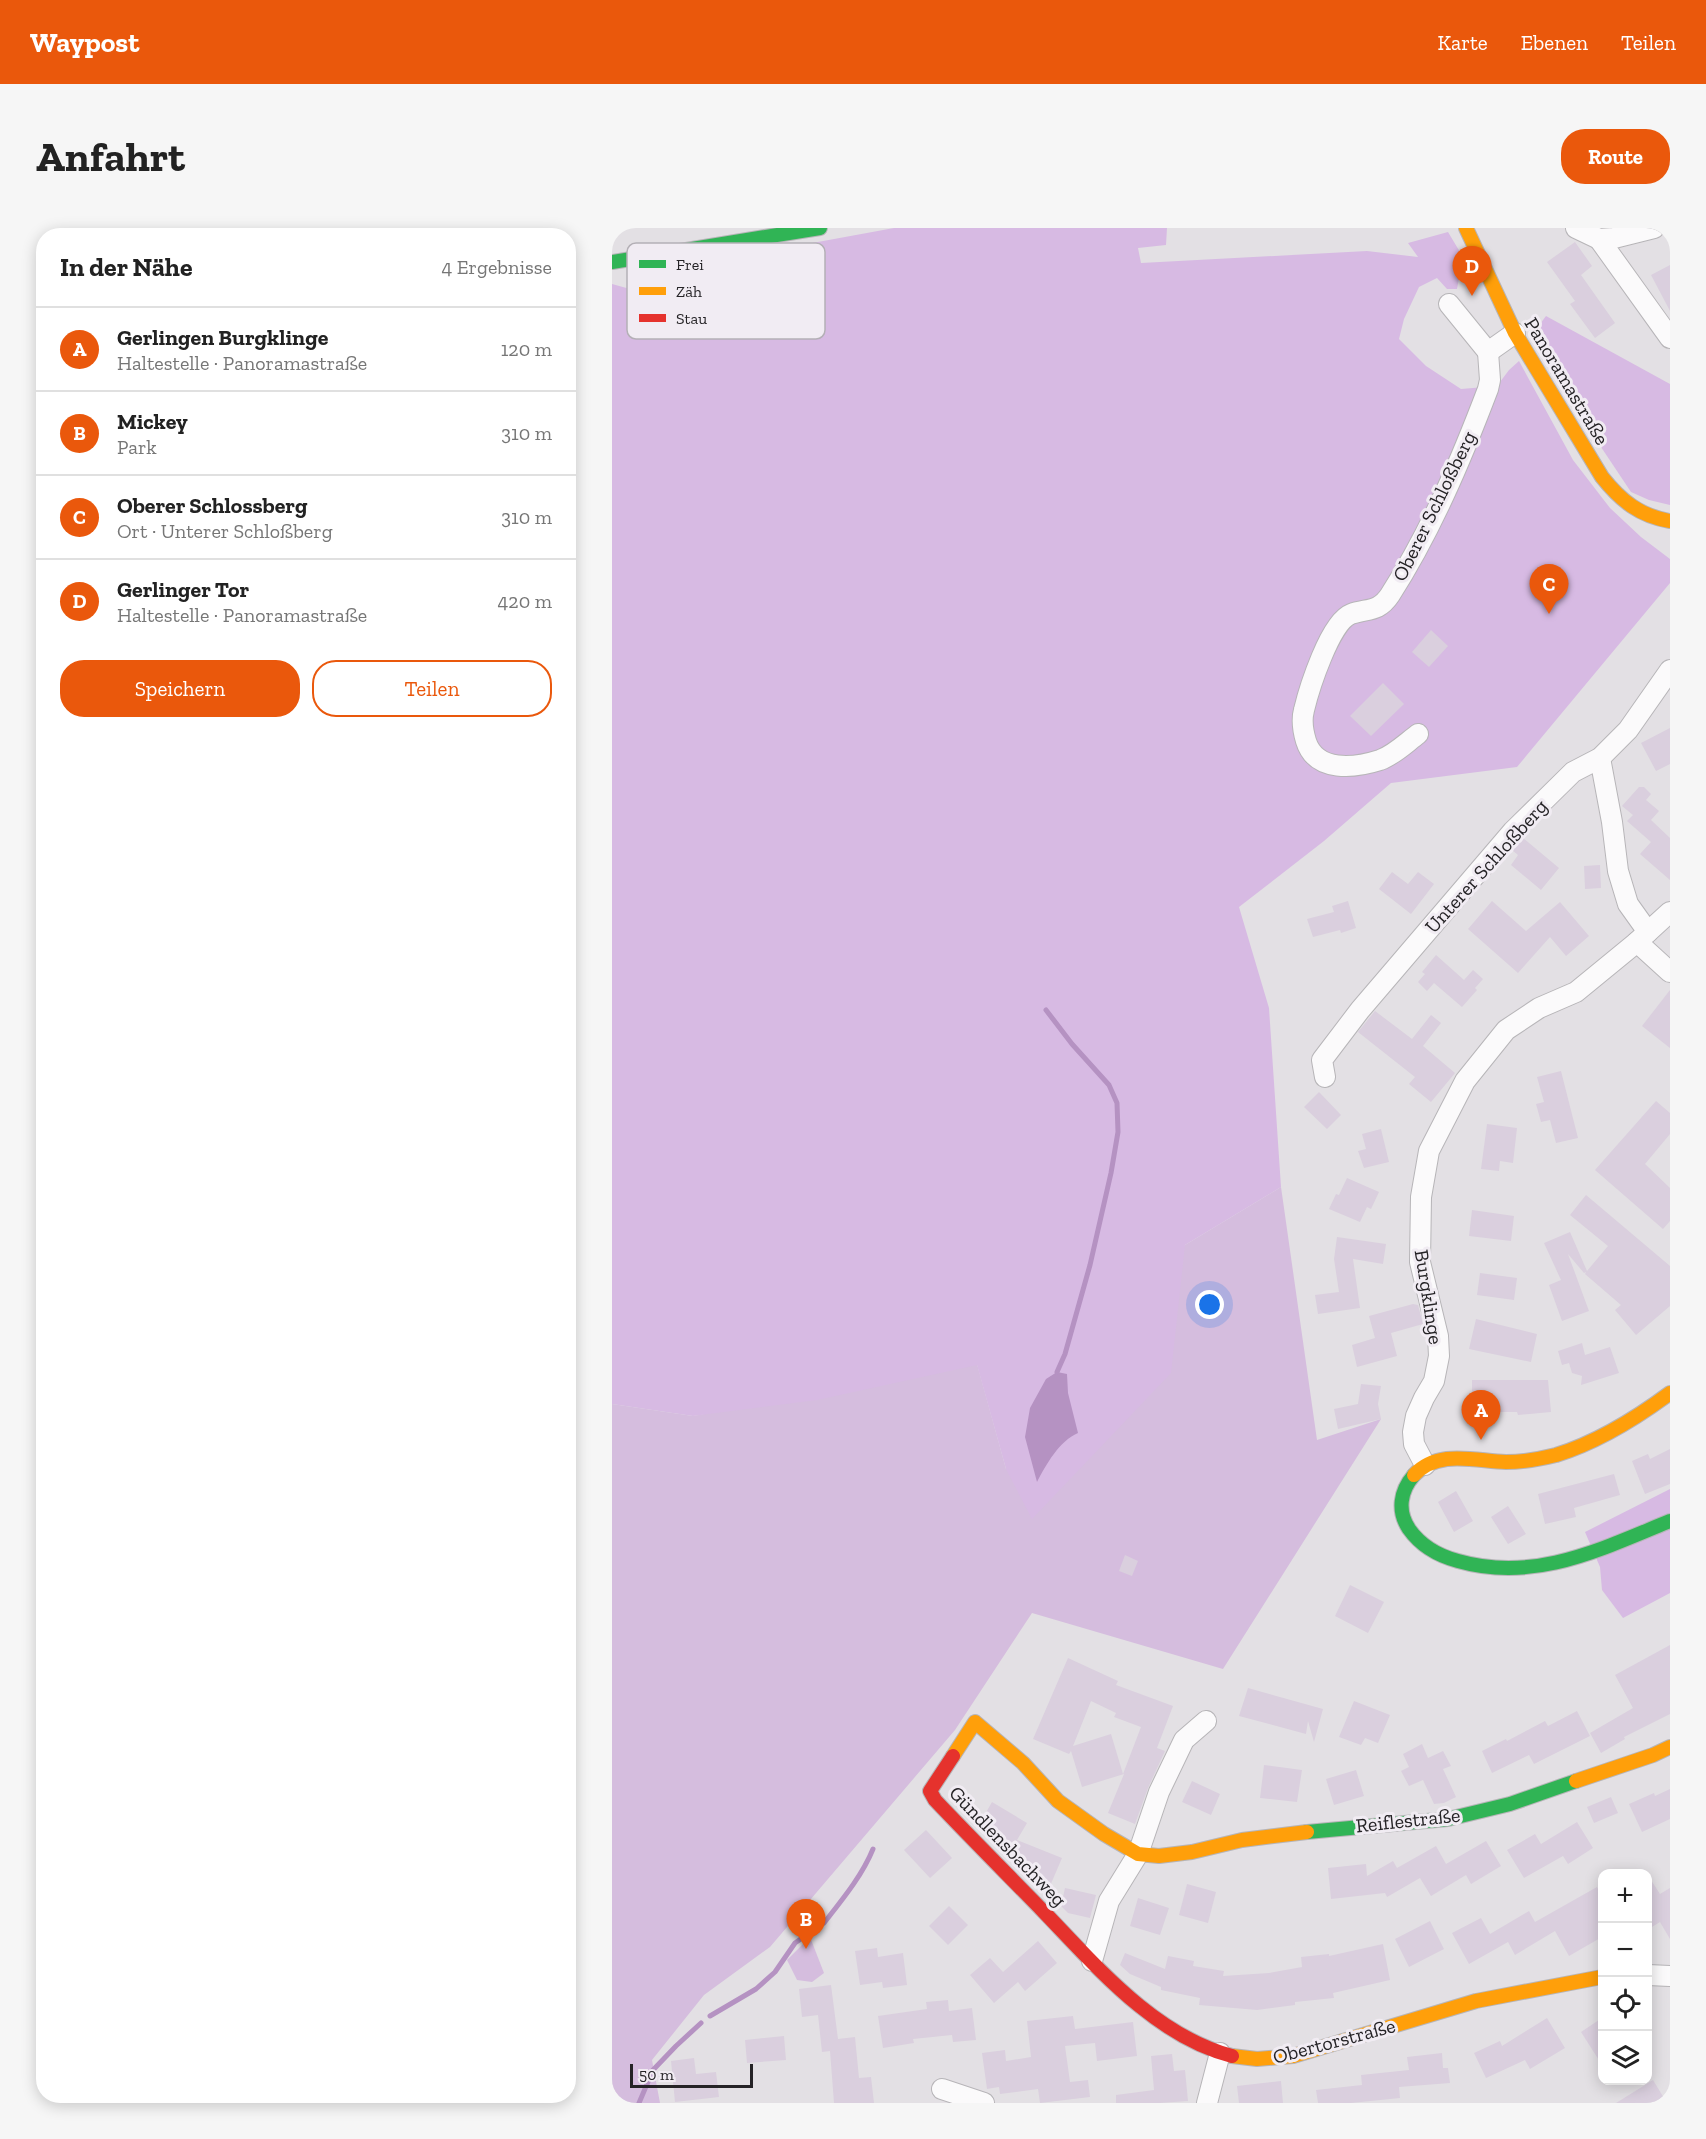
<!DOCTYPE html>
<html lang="de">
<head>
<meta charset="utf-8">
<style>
	:root { --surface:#fff; --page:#f6f6f6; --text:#222; --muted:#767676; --line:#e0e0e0; --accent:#ea580c }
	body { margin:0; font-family:"Zilla Slab",serif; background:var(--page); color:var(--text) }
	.controls { position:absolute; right:18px; bottom:18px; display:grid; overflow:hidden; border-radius:12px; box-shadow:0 3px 15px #0003 }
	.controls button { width:54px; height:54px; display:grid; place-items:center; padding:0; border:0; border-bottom:2px solid var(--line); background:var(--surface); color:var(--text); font:30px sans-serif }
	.scale { position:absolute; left:18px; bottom:15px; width:123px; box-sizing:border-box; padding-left:6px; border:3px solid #252326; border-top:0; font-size:16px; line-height:21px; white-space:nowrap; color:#252326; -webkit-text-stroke:4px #f1ecf3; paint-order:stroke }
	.you { position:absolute; left:598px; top:1077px; width:21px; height:21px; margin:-15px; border:4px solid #fff; border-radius:50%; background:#1a73e8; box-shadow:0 0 0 9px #1a73e833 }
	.badge { display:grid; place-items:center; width:39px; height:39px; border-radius:50%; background:var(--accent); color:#fff; font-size:20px; font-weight:700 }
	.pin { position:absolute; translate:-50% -50px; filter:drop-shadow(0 2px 3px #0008) }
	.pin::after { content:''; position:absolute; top:32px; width:21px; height:18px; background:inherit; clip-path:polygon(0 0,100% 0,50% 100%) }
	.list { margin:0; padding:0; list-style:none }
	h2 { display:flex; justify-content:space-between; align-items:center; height:78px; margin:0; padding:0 24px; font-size:26px }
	h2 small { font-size:20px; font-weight:400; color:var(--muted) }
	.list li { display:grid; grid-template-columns:39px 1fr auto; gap:18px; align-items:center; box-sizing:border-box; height:84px; padding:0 24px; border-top:2px solid var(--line) }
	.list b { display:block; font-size:22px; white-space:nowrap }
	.list p { margin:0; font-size:20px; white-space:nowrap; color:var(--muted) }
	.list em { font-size:20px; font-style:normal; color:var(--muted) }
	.actions { display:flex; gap:12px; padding:18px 24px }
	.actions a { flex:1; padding:14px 0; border:2px solid var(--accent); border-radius:24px; text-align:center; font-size:21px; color:var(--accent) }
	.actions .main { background:var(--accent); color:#fff }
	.icon { flex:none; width:33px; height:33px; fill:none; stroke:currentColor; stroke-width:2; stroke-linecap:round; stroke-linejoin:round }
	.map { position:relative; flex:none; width:1058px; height:1875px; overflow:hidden; border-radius:24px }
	header { display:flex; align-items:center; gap:36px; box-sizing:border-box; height:84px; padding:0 30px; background:var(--accent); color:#fff }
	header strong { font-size:28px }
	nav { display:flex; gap:33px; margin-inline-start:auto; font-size:21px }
	.intro { display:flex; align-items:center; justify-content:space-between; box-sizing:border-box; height:144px; padding:0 36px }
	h1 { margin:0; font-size:42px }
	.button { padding:15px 27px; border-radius:24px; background:var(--accent); color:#fff; font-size:21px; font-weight:700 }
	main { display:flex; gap:36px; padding:0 36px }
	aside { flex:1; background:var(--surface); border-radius:24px; box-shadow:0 3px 15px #0003 }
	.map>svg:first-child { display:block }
	.green { fill:#d5bdde }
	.forest { fill:#d7bae3 }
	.water { fill:#b592c2 }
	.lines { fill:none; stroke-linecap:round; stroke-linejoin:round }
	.stream { stroke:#b592c2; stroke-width:5 }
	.building { fill:#dacfde; fill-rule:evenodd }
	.street-casing { stroke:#b7b5b8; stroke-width:22 }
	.fast-casing { stroke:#b7b5b8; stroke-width:16 }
	.slow-casing { stroke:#b7b5b8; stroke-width:16 }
	.jam-casing { stroke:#b7b5b8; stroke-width:16 }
	.street { stroke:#fbfafb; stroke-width:20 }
	.fast { stroke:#30b455; stroke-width:14 }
	.slow { stroke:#ff9f0a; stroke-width:14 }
	.jam { stroke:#e5322d; stroke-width:14 }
	.labels { text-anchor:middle; stroke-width:6; stroke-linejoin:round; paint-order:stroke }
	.street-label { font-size:20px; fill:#252326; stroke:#f1ecf3 }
	.key { fill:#f1ecf3; stroke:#b4b0b6; stroke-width:1.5 }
	.key-label { font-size:16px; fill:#252326 }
</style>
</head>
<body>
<header>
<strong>Waypost</strong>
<nav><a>Karte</a><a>Ebenen</a><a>Teilen</a></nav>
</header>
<div class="intro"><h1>Anfahrt</h1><a class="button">Route</a></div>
<main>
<aside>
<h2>In der Nähe<small>4 Ergebnisse</small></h2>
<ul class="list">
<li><span class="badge">A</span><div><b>Gerlingen Burgklinge</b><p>Haltestelle · Panoramastraße</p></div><em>120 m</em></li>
<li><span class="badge">B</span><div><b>Mickey</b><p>Park</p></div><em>310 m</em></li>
<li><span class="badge">C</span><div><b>Oberer Schlossberg</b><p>Ort · Unterer Schloßberg</p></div><em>310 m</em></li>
<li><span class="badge">D</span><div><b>Gerlinger Tor</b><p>Haltestelle · Panoramastraße</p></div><em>420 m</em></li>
</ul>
<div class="actions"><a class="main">Speichern</a><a>Teilen</a></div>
</aside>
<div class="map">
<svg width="1058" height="1875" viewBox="0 0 1058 1875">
	<rect width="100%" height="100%" fill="#e3e0e4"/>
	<g class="green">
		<polygon points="669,959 705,1212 769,1191 611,1441 420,1385 343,1502 158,1719 92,1767 40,1832 48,1875 0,1875 0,1176 81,1188 365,1136 394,1241 573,1017"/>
		<polygon points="198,1709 212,1745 200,1754 185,1752 175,1732"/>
	</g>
	<g class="forest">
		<polygon points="282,0 555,0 554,17 526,20 529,35 755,23 806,29 796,15 836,4 851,29 845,61 835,61 825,50 807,59 792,91 787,111 814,138 849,161 885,158 897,142 907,133 961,232 998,280 1029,309 1058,331 1058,355 905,539 779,555 712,613 627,679 657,780 669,959 573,1017 559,1145 420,1291 394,1241 365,1137 205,1172 81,1188 0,1176 0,56 18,61 33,95 50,92 48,56 65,40"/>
		<polygon points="934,88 1058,156 1058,277 1037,272 1019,264 989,219 925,100"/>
		<polygon points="1058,1261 1058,1365 1011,1390 990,1362 988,1339 973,1304"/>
	</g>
	<path class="water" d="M445 1144 455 1146 456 1165 466 1205C447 1213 434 1237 425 1254L413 1209 418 1180 434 1151Z"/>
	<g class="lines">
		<g class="stream">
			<polyline points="434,782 460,816 497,857 505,875 506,904 499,945 478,1037 453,1126 445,1144"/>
			<path d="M212 1695C230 1672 250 1648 261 1621"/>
			<polyline points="98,1788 144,1761 163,1744 183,1715 200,1703"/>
			<polyline points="27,1875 41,1842 64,1818 89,1795"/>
		</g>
	</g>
	<g class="building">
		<polygon points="963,14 980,38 969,47 1003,95 983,110 958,76 963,73 935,34"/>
		<polygon points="1058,37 1058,83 1039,47"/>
		<polygon points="819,402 836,418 817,439 800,424"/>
		<polygon points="771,455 792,476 759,508 738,488"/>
		<polygon points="1058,500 1058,536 1044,543 1029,515"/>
		<polygon points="1027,559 1032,559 1039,566 1034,572 1047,583 1039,592 1058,610 1058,652 1028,626 1039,614 1015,593 1021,587 1010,578"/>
		<polygon points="911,610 947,640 929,662 899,637 906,627 900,622"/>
		<polygon points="988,637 989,660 973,661 972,638"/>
		<polygon points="780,644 796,656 806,644 822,656 799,686 767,661"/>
		<polygon points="736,673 744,700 729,705 728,702 701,709 695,691 722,684 720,678"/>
		<polygon points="880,673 914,703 948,674 977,708 954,728 938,709 906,745 856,701"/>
		<polygon points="824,727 852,752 861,742 871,751 863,760 865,762 850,779 822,755 815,763 806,754 813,746 810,744"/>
		<polygon points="1058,762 1058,820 1030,798"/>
		<polygon points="763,783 800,811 819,787 829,795 811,818 843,845 819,874 797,856 803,849 746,804"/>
		<polygon points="949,843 966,910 944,915 938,892 929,894 924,876 932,874 925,849"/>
		<polygon points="707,864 729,887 715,901 692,879"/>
		<polygon points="1044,873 1058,885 1058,906 1033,936 1058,960 1058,993 1051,1001 983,942"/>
		<polygon points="875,896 905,900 901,935 888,933 887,943 869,941"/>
		<polygon points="769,901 777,934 752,940 746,923 754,921 750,906"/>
		<polygon points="735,950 767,964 759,981 755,979 748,994 717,981 724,966 727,967"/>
		<polygon points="974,967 1058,1038 1058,1078 1024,1107 1003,1082 1009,1077 973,1046 974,1044 972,1045 956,1026 977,1083 950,1093 937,1057 949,1052 932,1015 958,1004 975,1043 996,1018 958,987"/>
		<polygon points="860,982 902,988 899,1013 857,1008"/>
		<polygon points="725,1009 774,1016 771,1036 741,1031 748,1080 706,1086 703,1067 727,1064 722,1031"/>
		<polygon points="868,1045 905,1050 902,1072 865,1067"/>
		<polygon points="801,1076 806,1077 811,1096 779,1105 785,1128 745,1139 740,1117 763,1110 757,1088"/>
		<polygon points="864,1091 925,1106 919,1134 857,1121"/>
		<polygon points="970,1115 973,1127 998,1119 1007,1145 969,1157 970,1148 960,1145 957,1135 950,1137 946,1123"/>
		<polygon points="860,1152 936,1152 939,1184 906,1187 905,1184 860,1184"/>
		<polygon points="749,1156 769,1158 766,1176 769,1191 726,1201 722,1181 746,1176"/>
		<polygon points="1058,1221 1058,1256 1033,1266 1020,1233 1036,1226 1038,1231"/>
		<polygon points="1002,1246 1008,1267 962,1280 964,1289 933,1296 926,1266"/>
		<polygon points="844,1263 861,1293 842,1304 826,1274"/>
		<polygon points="896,1278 914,1306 896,1316 879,1289"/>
		<polygon points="513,1327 526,1333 520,1348 507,1343"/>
		<polygon points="738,1357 772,1374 756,1405 723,1388"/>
		<polygon points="1058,1417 1058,1486 1012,1509 1013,1511 989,1525 978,1505 1021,1480 1003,1447"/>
		<path d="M456 1430 506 1453 504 1457 561 1478 545 1520 553 1523 536 1560 523 1596 496 1585 512 1546 470 1559 459 1523 457 1526 421 1511ZM479 1473 504 1485 502 1489 529 1499 511 1546 499 1506 461 1518Z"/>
		<polygon points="636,1460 711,1481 702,1514 696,1493 694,1506 627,1488"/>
		<polygon points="742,1473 778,1487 766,1515 753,1510 749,1517 727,1509"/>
		<polygon points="965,1483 978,1508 922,1536 917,1527 880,1545 870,1523 894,1511 895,1513 933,1493 936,1498"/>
		<polygon points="810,1516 816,1530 831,1523 839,1538 831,1541 844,1569 832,1575 822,1576 811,1552 797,1558 789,1543 797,1539 791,1526"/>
		<polygon points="652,1537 690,1542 685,1574 648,1570"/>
		<polygon points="744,1542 752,1568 722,1577 714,1551"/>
		<polygon points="580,1553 608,1566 599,1587 570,1574"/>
		<polygon points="1058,1561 1058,1591 1030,1604 1017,1576 1042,1565 1043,1568"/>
		<polygon points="999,1569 1006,1585 982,1595 975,1579"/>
		<polygon points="380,1574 415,1595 405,1612 450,1630 438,1658 425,1653 410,1638 413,1630 388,1615 368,1595"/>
		<polygon points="965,1594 981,1620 956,1636 951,1628 912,1650 895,1622 923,1606 929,1616"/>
		<polygon points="314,1602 340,1630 318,1650 292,1622"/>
		<polygon points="874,1613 889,1638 859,1656 854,1647 819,1668 808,1650 775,1669 773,1665 719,1671 716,1640 754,1636 755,1648 781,1633 785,1640 824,1618 834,1636"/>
		<polygon points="1035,1646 1048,1666 1058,1660 1058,1711 1048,1694 1035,1702"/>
		<polygon points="575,1656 604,1664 596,1695 567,1687"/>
		<polygon points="985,1659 990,1669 990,1709 957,1728 943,1703 903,1727 896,1714 857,1736 840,1705 869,1690 878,1706 917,1683 923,1694"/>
		<polygon points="453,1660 484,1667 478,1690 456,1685 449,1678"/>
		<polygon points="526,1670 557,1680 548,1707 518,1698"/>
		<polygon points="337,1678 356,1697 336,1717 317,1698"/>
		<polygon points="818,1693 832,1721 797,1739 783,1711"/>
		<polygon points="426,1713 445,1735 413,1763 406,1754 382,1775 358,1747 378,1730 391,1744"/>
		<polygon points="771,1716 778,1752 721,1765 722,1770 683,1774 683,1777 645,1782 587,1777 588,1770 549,1762 549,1759 518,1746 508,1737 513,1725 553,1741 556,1728 582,1733 581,1738 612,1743 611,1748 657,1745 690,1739 689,1729 717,1726 717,1728"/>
		<polygon points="265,1720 266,1729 291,1725 295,1757 271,1760 270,1754 248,1757 243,1723"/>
		<polygon points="219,1757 226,1811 243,1809 247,1850 259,1849 262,1875 222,1875 218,1823 210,1824 206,1787 190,1789 187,1761"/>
		<polygon points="336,1772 337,1783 360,1780 364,1812 341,1814 340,1807 301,1811 302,1815 271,1820 266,1788 315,1781 314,1774"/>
		<polygon points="461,1788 463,1801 521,1794 525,1828 485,1833 483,1815 453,1818 458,1854 476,1852 478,1869 428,1875 426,1861 388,1866 387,1859 375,1861 370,1825 393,1822 394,1833 419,1829 415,1793"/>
		<polygon points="935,1790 953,1820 918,1841 913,1832 874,1850 862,1825 888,1813 890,1818"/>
		<polygon points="990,1790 990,1837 969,1804"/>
		<polygon points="172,1808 174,1832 135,1835 133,1812"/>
		<polygon points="830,1825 831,1840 836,1840 838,1855 787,1859 788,1870 739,1875 706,1875 704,1862 750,1857 749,1847 797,1842 795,1829"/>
		<polygon points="560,1826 562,1843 573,1842 576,1873 548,1875 504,1875 504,1867 542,1862 539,1828"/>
		<polygon points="82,1830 84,1846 104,1844 107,1869 63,1874 59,1833"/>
		<polygon points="1041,1852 1055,1875 1004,1875"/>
		<polygon points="669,1853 671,1875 627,1875 625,1858"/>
	</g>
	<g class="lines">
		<g class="street-casing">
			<g id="street">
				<polyline points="964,0 987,11 1002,10 1042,0"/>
				<polyline points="987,11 1058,110"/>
				<polyline points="837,76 876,124 903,105"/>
				<path d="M806 506C794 515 782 527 768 532 743 540 704 545 694 513 691 503 689 493 692 482 697 461 718 394 739 386 755 380 766 385 778 367 819 303 849 232 876 161L878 152 876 124"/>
				<polyline points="988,530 1000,594 1006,643 1016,676 1036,704"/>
				<polyline points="1025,714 1058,744"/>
				<polyline points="713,849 710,832 748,782 901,603 961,544 988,530 1016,502 1058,442"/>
				<polyline points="813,1237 802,1216 801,1204 804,1188 812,1170 822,1153 827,1128 826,1108 808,1034 809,969 817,923 853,853 894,802 927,780 964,764 1025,714 1058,684"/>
				<polyline points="480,1733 497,1673 526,1626 547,1564 572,1512 594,1493"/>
				<polyline points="1036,1747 1058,1748"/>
				<polyline points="330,1861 372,1875"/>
				<polyline points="595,1875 608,1825"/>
			</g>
		</g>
		<g class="fast-casing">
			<g id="fast">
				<polyline points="0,34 208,0"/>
				<path d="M802 1247C788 1263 785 1283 797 1301 809 1318 827 1328 846 1333 923 1355 989 1321 1058 1293"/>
				<polyline points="695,1604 836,1591 898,1576 964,1553"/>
			</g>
		</g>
		<g class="slow-casing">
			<g id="slow">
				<path d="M854 0 903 105 990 249C1009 273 1028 288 1058 293"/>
				<path d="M802 1247C826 1221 863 1233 894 1234 911 1234 928 1231 944 1227 986 1214 1023 1191 1058 1165"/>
				<polyline points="341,1528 363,1494 411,1535 446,1573 492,1606 526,1626 547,1628 580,1624 630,1612 695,1604"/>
				<polyline points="964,1553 1041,1527 1058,1519"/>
				<polyline points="620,1828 645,1831 681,1828 864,1773 990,1749"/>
			</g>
		</g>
		<g class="jam-casing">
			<path id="jam" d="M341 1528 318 1563 323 1572C359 1610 396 1647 432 1684 485 1739 543 1808 620 1828"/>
		</g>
		<use href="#street" class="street"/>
		<use href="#fast" class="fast"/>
		<use href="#slow" class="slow"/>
		<use href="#jam" class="jam"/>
	</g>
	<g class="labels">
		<g class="street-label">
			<text transform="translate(955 153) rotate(59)" y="7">Panoramastraße</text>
			<text transform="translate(822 278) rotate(-64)" y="7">Oberer Schloßberg</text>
			<text transform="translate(874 638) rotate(-48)" y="7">Unterer Schloßberg</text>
			<text transform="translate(817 1069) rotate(81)" y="7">Burgklinge</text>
			<text transform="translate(796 1592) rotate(-6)" y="7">Reiflestraße</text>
			<text transform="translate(396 1618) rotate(46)" y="7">Gündlensbachweg</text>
			<text transform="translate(722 1813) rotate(-15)" y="7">Obertorstraße</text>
		</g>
	</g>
	<rect x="15" y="15" width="198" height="96" rx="9" class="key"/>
	<rect x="27" y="32" width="27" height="8" fill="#30b455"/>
	<rect x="27" y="59" width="27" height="8" fill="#ff9f0a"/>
	<rect x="27" y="86" width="27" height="8" fill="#e5322d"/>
	<g class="key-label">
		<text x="64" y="42">Frei</text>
		<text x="64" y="69">Zäh</text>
		<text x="64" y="96">Stau</text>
	</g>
</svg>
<div class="controls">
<button>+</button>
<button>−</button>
<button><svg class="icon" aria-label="locate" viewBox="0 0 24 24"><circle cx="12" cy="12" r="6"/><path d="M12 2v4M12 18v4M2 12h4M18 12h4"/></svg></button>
<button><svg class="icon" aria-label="layers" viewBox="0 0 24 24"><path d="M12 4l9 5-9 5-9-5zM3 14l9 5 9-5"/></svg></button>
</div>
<div class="scale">50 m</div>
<div class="you"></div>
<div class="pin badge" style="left:869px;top:1212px">A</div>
<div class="pin badge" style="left:194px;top:1721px">B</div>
<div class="pin badge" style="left:937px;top:386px">C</div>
<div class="pin badge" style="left:860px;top:68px">D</div>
</div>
</main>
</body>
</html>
